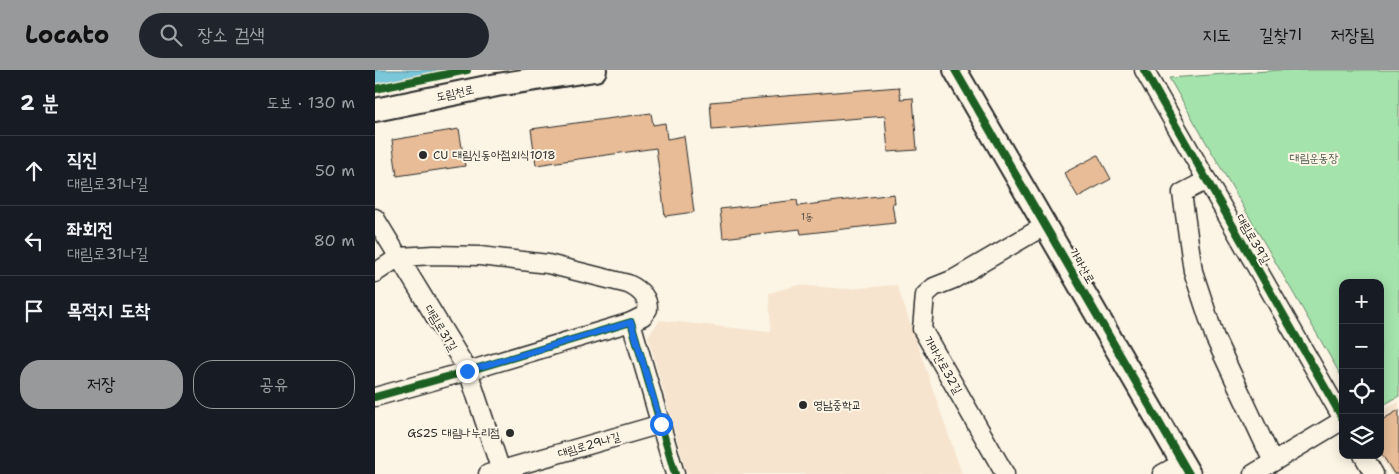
<!DOCTYPE html>
<html lang="ko">
<head>
<meta charset="utf-8">
<style>
	:root { --surface:#171b24; --page:#20242c; --text:#f1f3f6; --muted:#9ea1a6; --line:#363941; --accent:#98999b }
	body { margin:0; font-family:"Shantell Sans","Poor Story",sans-serif; background:var(--page); color:var(--text) }
	.controls { position:absolute; right:15px; bottom:15px; display:grid; overflow:hidden; border-radius:10px; box-shadow:0 2px 12px #0003 }
	.controls button { width:45px; height:45px; display:grid; place-items:center; padding:0; border:0; border-bottom:1px solid var(--line); background:var(--surface); color:var(--text); font:25px sans-serif }
	.stop { position:absolute; width:15px; height:15px; margin:-11px; border:4px solid #1a73e8; border-radius:50%; background:#fff }
	.stop.end { background:#1a73e8; border-color:#fff; box-shadow:0 1px 5px #0008 }
	.list { margin:0; padding:0; list-style:none }
	h2 { display:flex; justify-content:space-between; align-items:center; height:65px; margin:0; padding:0 20px; font-size:21px }
	h2 small { font-size:16px; font-weight:400; color:var(--muted) }
	.list li { display:grid; grid-template-columns:32px 1fr auto; gap:15px; align-items:center; box-sizing:border-box; height:70px; padding:0 20px; border-top:1px solid var(--line) }
	.list b { display:block; font-size:19px; white-space:nowrap }
	.list p { margin:0; font-size:16px; white-space:nowrap; color:var(--muted) }
	.list em { font-size:16px; font-style:normal; color:var(--muted) }
	.actions { display:flex; gap:10px; padding:15px 20px }
	.actions a { flex:1; padding:11px 0; border:1px solid var(--accent); border-radius:20px; text-align:center; font-size:18px; color:var(--accent) }
	.actions .main { background:var(--accent); color:#111 }
	.icon { flex:none; width:28px; height:28px; fill:none; stroke:currentColor; stroke-width:2; stroke-linecap:round; stroke-linejoin:round }
	.map { position:relative; flex:none; width:1024px; height:404px; overflow:hidden }
	header { display:flex; align-items:center; gap:30px; box-sizing:border-box; height:70px; padding:0 25px; background:var(--accent); color:#111 }
	header strong { font-size:24px }
	nav { display:flex; gap:28px; margin-inline-start:auto; font-size:18px }
	.search { width:350px; height:45px; background:var(--page); display:flex; align-items:center; gap:12px; box-sizing:border-box; padding:0 18px; border-radius:28px; color:var(--muted); font-size:19px }
	main { display:flex }
	aside { flex:1; background:var(--surface) }
	.map>svg:first-child { display:block }
	.built { fill:#f6e4ce }
	.green { fill:#a4e3ac; stroke:#68876c }
	.water { fill:#79c7d8; stroke:#5a8993 }
	.building { fill:#e7bc97; stroke:#2b2b2b }
	.lines { fill:none; stroke-linecap:round; stroke-linejoin:round }
	.minor-casing { stroke:#2b2b2b; stroke-width:21 }
	.major-casing { stroke:#2b2b2b; stroke-width:26 }
	.minor { stroke:#fcf5e5; stroke-width:18 }
	.major { stroke:#fcf5e5; stroke-width:22 }
	.cycleway-casing { stroke:#fcf5e5; stroke-width:11 }
	.cycleway { stroke:#1b5e20; stroke-width:8 }
	.route { stroke:#1a73e8; stroke-width:6 }
	.poi-dot { fill:#2b2b2b; stroke:#fcf5e5; stroke-width:2 }
	.labels { text-anchor:middle; stroke-width:4; stroke-linejoin:round; paint-order:stroke }
	.number-label { font-size:10px; fill:#5a4f46 }
	.street-label { font-size:12px; fill:#2b2b2b; stroke:#fcf5e5 }
	.poi-label { font-size:12px; fill:#2b2b2b; stroke:#fcf5e5; text-anchor:start }
	.park-label { font-size:12px; fill:#49594b; stroke:#fcf5e5 }
</style>
</head>
<body>
<header>
<strong>Locato</strong>
<div class="search"><svg class="icon" aria-label="search" viewBox="0 0 24 24"><circle cx="10" cy="10" r="6"/><path d="M15 15l6 6"/></svg>장소 검색</div>
<nav><a>지도</a><a>길찾기</a><a>저장됨</a></nav>
</header>
<main>
<aside>
<h2>2 분<small>도보 · 130 m</small></h2>
<ul class="list">
<li><svg class="icon" aria-label="ahead" viewBox="0 0 24 24"><path d="M12 20V5M6 11l6-6 6 6"/></svg><div><b>직진</b><p>대림로31나길</p></div><em>50 m</em></li>
<li><svg class="icon" aria-label="left" viewBox="0 0 24 24"><path d="M17 20v-9H6M10 6l-5 5 5 5"/></svg><div><b>좌회전</b><p>대림로31나길</p></div><em>80 m</em></li>
<li><svg class="icon" aria-label="arrive" viewBox="0 0 24 24"><path d="M6 21V4h12l-3 4 3 4H6"/></svg><div><b>목적지 도착</b></div></li>
</ul>
<div class="actions"><a class="main">저장</a><a>공유</a></div>
</aside>
<div class="map">
<svg width="1024" height="404" viewBox="0 0 1024 404">
	<rect width="100%" height="100%" fill="#fcf5e5"/>
	<filter id="ink" filterUnits="userSpaceOnUse"><feTurbulence type="fractalNoise" baseFrequency=".02" numOctaves="2"/><feDisplacementMap in="SourceGraphic" scale="10" xChannelSelector="R" yChannelSelector="G"/><feConvolveMatrix kernelMatrix="1 2 1 2 8 2 1 2 1" color-interpolation-filters="sRGB"/></filter>
	<g filter="url(#ink)">
		<g class="built">
			<polygon points="423,215 470,219 522,215 587,404 312,404 273,266 285,250 396,262 394,223"/>
			<polygon points="1024,332 1024,404 1016,404 1004,385 1005,342"/>
		</g>
		<polygon class="green" points="907,0 1024,0 1024,326 1005,337 1005,213 968,213 968,309 794,8"/>
		<polygon class="water" points="0,0 65,0 0,14"/>
		<g class="building">
			<polygon points="524,17 526,29 538,28 542,80 513,82 510,46 337,60 335,32"/>
			<polygon points="276,43 278,55 290,53 292,69 309,66 319,142 290,146 281,78 161,95 156,59"/>
			<polygon points="84,59 90,96 22,106 17,70"/>
			<polygon points="723,85 736,109 703,127 689,103"/>
			<polygon points="519,124 520,133 517,133 520,153 426,164 425,159 348,168 345,139 422,130 423,136"/>
			<polygon points="1024,340 1024,404 1019,404 1005,381 1005,351"/>
		</g>
		<g class="lines">
			<g class="minor-casing">
				<g id="minor">
					<polyline points="769,0 968,349"/>
					<polyline points="832,110 807,123 818,201 840,268 898,392"/>
					<polyline points="0,148 93,301 127,404"/>
					<path d="M0 203 24 187 59 185 105 186 173 194 253 214C264 219 273 226 273 239L268 246 256 252"/>
					<polyline points="0,327 93,301 256,252 300,404"/>
					<polyline points="988,385 999,404"/>
					<polyline points="113,404 286,354"/>
					<polyline points="630,404 547,259 550,225 559,217 579,209 671,155"/>
					<polyline points="787,404 807,393"/>
					<polyline points="878,404 968,350"/>
				</g>
			</g>
			<g class="major-casing">
				<g id="major">
					<polyline points="580,0 814,404"/>
					<polyline points="0,40 122,15 220,0"/>
				</g>
			</g>
			<use href="#minor" class="minor"/>
			<use href="#major" class="major"/>
			<g class="cycleway-casing">
				<g id="cycleway">
					<polyline points="580,0 814,404"/>
					<polyline points="769,0 968,349"/>
					<polyline points="0,19 92,0"/>
					<polyline points="0,327 93,301 256,252 300,404"/>
				</g>
			</g>
			<use href="#cycleway" class="cycleway"/>
		</g>
	</g>
	<g class="lines" filter="url(#ink)">
		<polyline class="route" points="92,301 256,252 286,354"/>
	</g>
	<g class="poi-dot">
		<circle cx="48" cy="85" r="5"/>
		<circle cx="428" cy="335" r="5"/>
		<circle cx="135" cy="363" r="5"/>
	</g>
	<g class="labels">
		<g class="number-label">
			<text x="432" y="150">1동</text>
		</g>
		<g class="street-label">
			<text transform="translate(80 23) rotate(-12)" y="4">도림천로</text>
			<text transform="translate(878 169) rotate(60)" y="4">대림로39길</text>
			<text transform="translate(707 196) rotate(60)" y="4">가마산로</text>
			<text transform="translate(66 258) rotate(59)" y="4">대림로31길</text>
			<text transform="translate(568 295) rotate(60)" y="4">가마산로32길</text>
			<text transform="translate(214 375) rotate(-16)" y="4">대림로29나길</text>
		</g>
		<g class="poi-label">
			<text x="58" y="89">CU 대림신동아점외식1018</text>
			<text x="438" y="339">영남중학교</text>
			<text x="125" y="367" text-anchor="end">GS25 대림나누리점</text>
		</g>
		<g class="park-label">
			<text x="939" y="92">대림운동장</text>
		</g>
	</g>
</svg>
<div class="controls">
<button>+</button>
<button>−</button>
<button><svg class="icon" aria-label="locate" viewBox="0 0 24 24"><circle cx="12" cy="12" r="6"/><path d="M12 2v4M12 18v4M2 12h4M18 12h4"/></svg></button>
<button><svg class="icon" aria-label="layers" viewBox="0 0 24 24"><path d="M12 4l9 5-9 5-9-5zM3 14l9 5 9-5"/></svg></button>
</div>
<div class="stop" style="left:286px;top:354px"></div>
<div class="stop end" style="left:92px;top:301px"></div>
</div>
</main>
</body>
</html>
